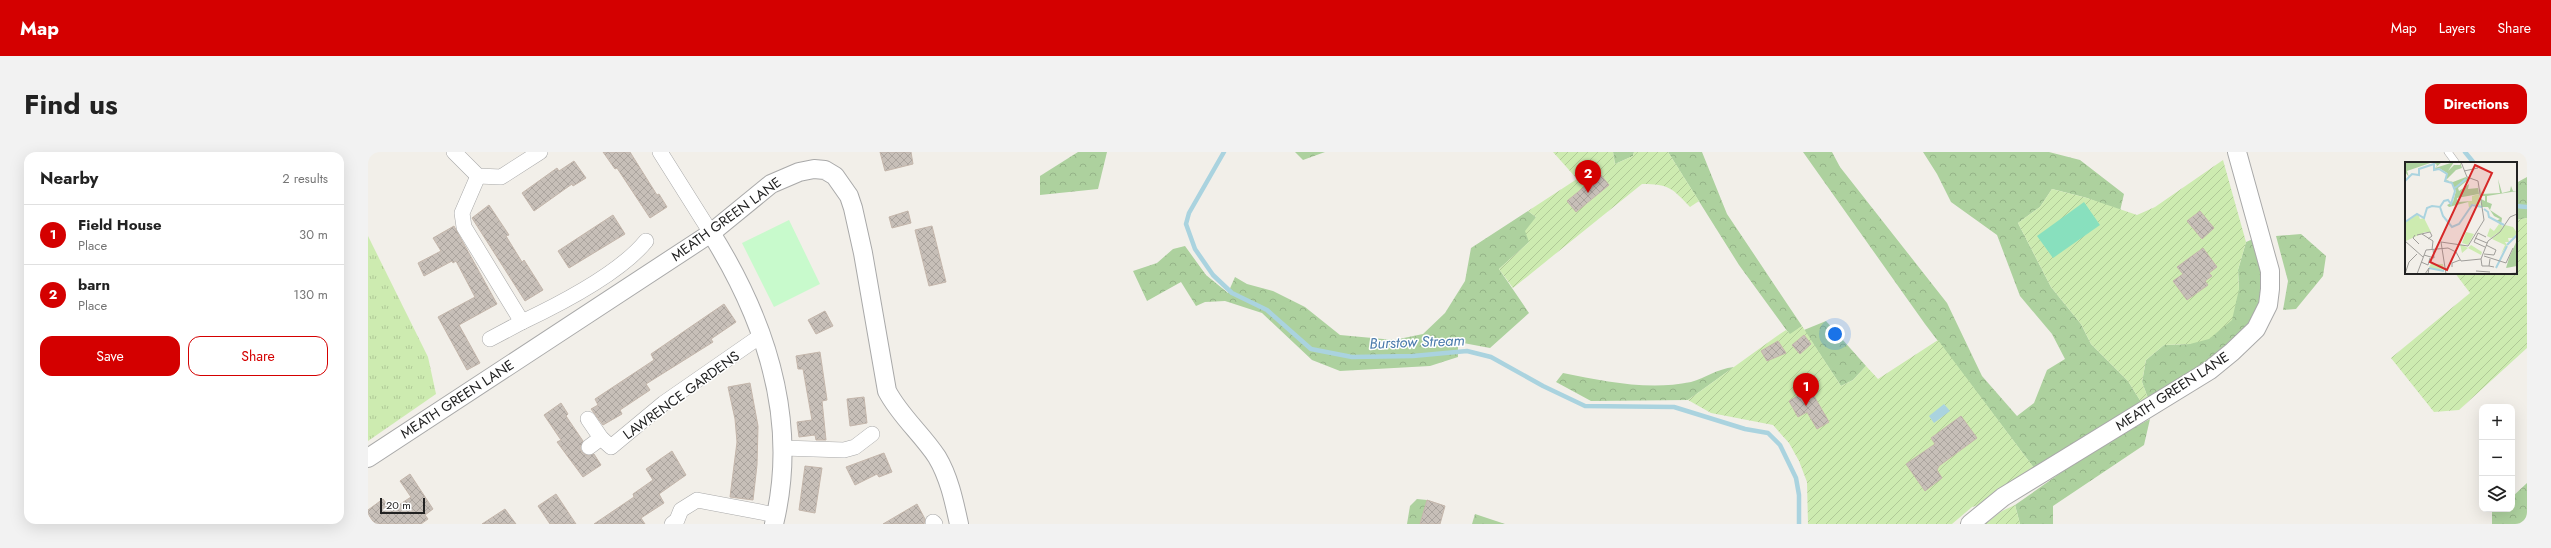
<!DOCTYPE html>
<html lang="en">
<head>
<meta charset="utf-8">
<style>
	:root { --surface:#fff; --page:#f2f2f2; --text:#222; --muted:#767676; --line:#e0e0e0; --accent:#d40000 }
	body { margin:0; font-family:Jost,sans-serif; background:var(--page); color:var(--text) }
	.controls { position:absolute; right:12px; bottom:12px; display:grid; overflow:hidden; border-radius:8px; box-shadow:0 4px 16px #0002 }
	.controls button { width:36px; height:36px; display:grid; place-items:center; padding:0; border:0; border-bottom:1px solid var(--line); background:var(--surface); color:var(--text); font:20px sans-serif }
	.scale { position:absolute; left:12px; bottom:10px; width:45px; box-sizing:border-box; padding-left:4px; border:2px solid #222; border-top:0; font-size:11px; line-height:14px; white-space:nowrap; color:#222; -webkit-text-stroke:3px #fff; paint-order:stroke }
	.you { position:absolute; left:1467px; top:182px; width:14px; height:14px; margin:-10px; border:3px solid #fff; border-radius:50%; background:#1a73e8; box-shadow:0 0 0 6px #1a73e833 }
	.badge { display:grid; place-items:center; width:26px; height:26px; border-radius:50%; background:var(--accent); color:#fff; font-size:13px; font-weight:700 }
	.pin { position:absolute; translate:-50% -33px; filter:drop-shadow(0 1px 2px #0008) }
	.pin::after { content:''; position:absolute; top:21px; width:14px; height:12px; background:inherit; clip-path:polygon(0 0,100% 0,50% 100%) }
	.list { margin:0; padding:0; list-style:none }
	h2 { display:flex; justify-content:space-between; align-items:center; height:52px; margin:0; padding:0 16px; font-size:17px }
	h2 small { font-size:13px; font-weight:400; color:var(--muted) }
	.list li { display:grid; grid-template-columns:26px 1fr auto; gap:12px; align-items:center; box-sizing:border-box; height:60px; padding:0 16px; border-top:1px solid var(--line) }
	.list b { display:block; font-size:15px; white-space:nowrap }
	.list p { margin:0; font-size:13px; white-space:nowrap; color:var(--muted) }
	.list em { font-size:13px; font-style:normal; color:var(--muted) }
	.actions { display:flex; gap:8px; padding:12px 16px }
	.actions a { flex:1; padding:9px 0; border:1px solid var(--accent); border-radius:12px; text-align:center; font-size:14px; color:var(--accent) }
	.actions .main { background:var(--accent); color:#fff }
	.icon { flex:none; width:22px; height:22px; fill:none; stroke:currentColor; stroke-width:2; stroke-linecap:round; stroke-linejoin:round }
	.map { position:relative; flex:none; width:2159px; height:372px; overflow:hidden; border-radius:12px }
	header { display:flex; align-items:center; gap:24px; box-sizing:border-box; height:56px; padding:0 20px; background:var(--accent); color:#fff }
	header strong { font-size:19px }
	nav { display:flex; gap:22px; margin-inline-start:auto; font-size:14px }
	.intro { display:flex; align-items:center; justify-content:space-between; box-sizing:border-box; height:96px; padding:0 24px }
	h1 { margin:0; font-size:28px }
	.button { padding:10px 18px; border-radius:12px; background:var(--accent); color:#fff; font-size:14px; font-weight:700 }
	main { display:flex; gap:24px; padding:0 24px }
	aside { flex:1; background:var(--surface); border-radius:12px; box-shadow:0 4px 16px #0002 }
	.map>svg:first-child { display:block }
	.grass { fill:url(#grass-tufts) }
	.forest { fill:url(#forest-crowns) }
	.park { fill:#c8facc }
	.garden { fill:url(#garden-furrows) }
	.pitch { fill:#88e0be }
	.water { fill:#aad3df }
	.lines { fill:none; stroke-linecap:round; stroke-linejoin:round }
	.stream { stroke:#aad3df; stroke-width:4.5 }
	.building { fill:url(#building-cross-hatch); stroke:#c4b6ab }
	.service-casing { stroke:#a9a9a9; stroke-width:8 }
	.minor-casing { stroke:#a9a9a9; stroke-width:16 }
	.tertiary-casing { stroke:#a9a9a9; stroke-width:20 }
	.service { stroke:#fff; stroke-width:7 }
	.minor { stroke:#fff; stroke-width:15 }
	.tertiary { stroke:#fff; stroke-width:18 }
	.labels { text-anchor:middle; stroke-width:3; stroke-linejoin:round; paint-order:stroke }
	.street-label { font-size:14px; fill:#222; stroke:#fff }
	.water-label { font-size:15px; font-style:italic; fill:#4a7aab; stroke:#fff }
	.inset-river { fill:none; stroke:#aad3df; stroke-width:2 }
	.inset-road { fill:none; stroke:#9f9d99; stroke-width:1 }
	.view { fill:#d62828; fill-opacity:0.15; stroke:#d62828; stroke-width:2 }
	.inset-edge { fill:none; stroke:#222; stroke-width:2 }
</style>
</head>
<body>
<header>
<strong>Map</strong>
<nav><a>Map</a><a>Layers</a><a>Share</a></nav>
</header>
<div class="intro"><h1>Find us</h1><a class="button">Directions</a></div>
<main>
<aside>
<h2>Nearby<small>2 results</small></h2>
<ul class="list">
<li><span class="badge">1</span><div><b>Field House</b><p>Place</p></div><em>30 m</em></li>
<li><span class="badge">2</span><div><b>barn</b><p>Place</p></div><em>130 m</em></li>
</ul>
<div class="actions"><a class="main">Save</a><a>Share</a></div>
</aside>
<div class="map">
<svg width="2159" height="372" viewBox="0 0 2159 372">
	<defs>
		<pattern id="grass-tufts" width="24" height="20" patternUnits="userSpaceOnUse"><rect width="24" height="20" fill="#cdebb0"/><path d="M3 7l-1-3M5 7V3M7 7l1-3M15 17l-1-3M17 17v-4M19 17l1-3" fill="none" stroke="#b0c997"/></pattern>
		<pattern id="forest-crowns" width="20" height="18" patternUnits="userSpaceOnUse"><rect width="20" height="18" fill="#add19e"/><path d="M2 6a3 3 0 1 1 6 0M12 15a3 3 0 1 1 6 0" fill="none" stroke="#95b388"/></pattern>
		<pattern id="garden-furrows" width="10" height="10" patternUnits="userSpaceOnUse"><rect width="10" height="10" fill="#cdebb0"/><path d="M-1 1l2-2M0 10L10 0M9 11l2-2" fill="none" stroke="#b0c997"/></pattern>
		<pattern id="building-cross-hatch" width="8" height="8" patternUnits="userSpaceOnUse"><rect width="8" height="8" fill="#c7bfb8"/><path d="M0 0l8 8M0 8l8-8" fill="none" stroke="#aba49e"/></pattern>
	</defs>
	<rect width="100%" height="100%" fill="#f2efe9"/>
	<polygon class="grass" points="0,84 60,205 68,242 0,289"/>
	<g class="forest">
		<polygon points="710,0 739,0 730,37 672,43 672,24"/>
		<polygon points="927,0 957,0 935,8"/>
		<polygon points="1245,0 1266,0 1265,4 1247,12"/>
		<polygon points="1300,0 1334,0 1359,62 1434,174 1422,183 1371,113"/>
		<polygon points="1435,0 1464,0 1472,15 1579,151 1614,224 1649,264 1666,251 1679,218 1697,207 1684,182 1652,144 1629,83 1583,50 1569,22 1555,0 1681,0 1712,8 1756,42 1752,59 1719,46 1684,37 1672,55 1650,71 1683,135 1713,172 1723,192 1760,229 1775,253 1666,316 1557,172"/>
		<polygon points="2159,25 2159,66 2148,68 2148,31"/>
		<polygon points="1160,59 1168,65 1161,90 1131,117 1161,161 1122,196 1090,190 1090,205 1062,214 972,219 944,208 894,161 857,149 837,150 828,154 813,130 779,149 765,119 789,111 805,97 817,94 838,123 860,141 867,125 879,132 905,139 937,155 972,183 1026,188 1055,182 1077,161 1097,129 1103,96"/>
		<polygon points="1933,82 1958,104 1955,124 1928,157 1915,158 1920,129 1908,84"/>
		<path d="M1885 87C1891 108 1896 127 1894 149 1889 188 1811 227 1780 246L1774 230 1778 208 1796 193 1822 192 1871 137 1870 118 1878 90Z"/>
		<polygon points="1458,169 1498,214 1485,228 1473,234 1436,178"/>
		<path d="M1366 215 1320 248 1223 249 1188 230 1195 221C1236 229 1280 239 1323 230 1338 226 1348 217 1366 215Z"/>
		<polygon points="1782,267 1776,293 1685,354 1685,372 1652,372 1647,353 1728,296"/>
		<polygon points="2159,331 2159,372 2124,372 2124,357 2144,357 2144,345"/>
		<polygon points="1049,347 1059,348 1052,372 1039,372 1042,354"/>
		<polygon points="1107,362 1137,372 1104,372"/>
	</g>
	<polygon class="park" points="421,68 452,132 406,155 374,91"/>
	<g class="garden">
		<path d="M1185 0H1245L1247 12 1265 4 1266 0H1300L1331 49 1322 55C1304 36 1301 32 1274 32L1145 136 1131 117 1161 90 1157 79 1168 65 1160 59 1209 27Z"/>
		<polygon points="1855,8 1878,90 1870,118 1871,137 1864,168 1841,187 1822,192 1796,193 1778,208 1774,230 1780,246 1775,253 1760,229 1723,192 1713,172 1683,135 1650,71 1672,55 1684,37 1719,46 1769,63 1787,55"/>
		<polygon points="2159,66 2159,196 2091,258 2066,260 2023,206 2102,141 2087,121 2148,121 2148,68"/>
		<polygon points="1434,174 1473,234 1485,228 1498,214 1510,227 1570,188 1666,316 1612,353 1604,355 1584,372 1440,372 1439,330 1431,309 1421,291 1405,273 1343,261 1320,248 1409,184 1418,178 1422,182"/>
		<polygon points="1647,353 1652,372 1617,372 1634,359"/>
	</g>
	<polygon class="pitch" points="1716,50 1732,73 1685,106 1669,84"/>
	<polygon class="water" points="1576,252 1582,259 1566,271 1561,264"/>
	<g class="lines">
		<g class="stream">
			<polyline points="856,0 821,61 818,72 827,97 845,123 864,141 899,158 943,197 984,205 1045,204 1099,199 1123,205 1175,234 1217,254 1306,255 1377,277 1400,281 1412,293 1428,326 1431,343 1431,372"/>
			<polyline points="2097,0 2106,11"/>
			<polyline points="2148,54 2159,55"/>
		</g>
	</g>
	<g class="building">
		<polygon points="235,0 262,0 289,43 291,42 299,55 282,66 249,16 247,17"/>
		<polygon points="512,0 543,0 545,12 517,19"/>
		<polygon points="206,9 218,26 205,34 204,32 166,59 154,41 189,16 191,19"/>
		<polygon points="1232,22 1241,33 1208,60 1199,49"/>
		<polygon points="121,53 141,83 138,84 154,110 156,108 175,138 157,149 104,66"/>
		<polygon points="540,59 543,71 524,76 521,65"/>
		<polygon points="1832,59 1846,76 1834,87 1819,69"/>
		<polygon points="245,63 257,82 201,116 190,99"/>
		<polygon points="86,74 129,152 91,173 112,211 99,218 70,165 107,145 88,109 85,111 84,109 56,124 50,111 73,99 65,86"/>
		<polygon points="564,74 578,130 561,134 547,78"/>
		<polygon points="1835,96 1849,115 1841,121 1844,124 1837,129 1840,133 1819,148 1805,129 1815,122 1809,115"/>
		<polygon points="356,152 368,170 343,187 345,190 278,232 282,238 252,258 254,262 235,273 223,257 230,253 227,247 286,208 283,202"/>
		<polygon points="457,159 465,174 448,182 440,168"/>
		<polygon points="1436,183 1443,192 1432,202 1424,193"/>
		<polygon points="1410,189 1418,201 1399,209 1393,199"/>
		<polygon points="452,200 459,248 454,249 458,288 448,288 447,283 431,285 429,270 444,268 435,217 430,217 428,204"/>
		<polygon points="382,231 390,274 389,313 385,348 362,345 369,290 367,267 360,235"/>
		<polygon points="1442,237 1461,270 1449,277 1439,260 1430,265 1421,249"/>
		<polygon points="496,245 499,271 482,274 479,247"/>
		<polygon points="193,251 200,262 198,264 215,289 212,296 214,300 218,303 226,302 233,313 215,325 189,290 193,288 176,263"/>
		<polygon points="1593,264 1609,286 1571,314 1569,318 1574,326 1557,339 1538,312 1567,292 1563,286"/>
		<polygon points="304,299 318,323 291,342 296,351 273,366 277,372 226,372 266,345 265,342 285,328 278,317"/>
		<polygon points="516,301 524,320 511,325 509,322 487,333 478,315"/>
		<polygon points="437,314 454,316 447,361 431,358"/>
		<polygon points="42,322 65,357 57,363 60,367 53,372 7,372 0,362 0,358 15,347 23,358 43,345 32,329"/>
		<polygon points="188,342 208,372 182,372 170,354"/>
		<polygon points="1059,348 1077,354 1072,372 1052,372"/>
		<polygon points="549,352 557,367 556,372 515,372"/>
		<polygon points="137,357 148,372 114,372"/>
	</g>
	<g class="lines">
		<g class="service-casing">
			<polyline id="service" points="2080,0 2088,11"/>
		</g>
		<g class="minor-casing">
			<g id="minor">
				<polyline points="86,0 110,24 133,25 172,0"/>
				<polyline points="292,0 343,81"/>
				<path d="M110 24 94 61 96 75 154 170C192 152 252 121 278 89"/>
				<polyline points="122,187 154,170"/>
				<polyline points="220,267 233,286"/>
				<polyline points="221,295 233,286 243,295 296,251 394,183"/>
				<polyline points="415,296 476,298 487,295 504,282"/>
				<polyline points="565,370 567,372"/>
				<polyline points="304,372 309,368 313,358 329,348 408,363"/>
			</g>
		</g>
		<g class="tertiary-casing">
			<g id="tertiary">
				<path d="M343 81C398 169 431 269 406 372"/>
				<path d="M0 306 343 81 403 32 431 20 446 17 457 18 467 24 481 44 485 56 495 101 519 239C532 264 554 282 569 305 581 325 586 349 591 372"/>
				<polyline points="1602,372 1635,345 1842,218 1864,200 1888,177 1900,153 1902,137 1902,119 1869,0"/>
			</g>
		</g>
		<use href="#service" class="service"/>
		<use href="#minor" class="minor"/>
		<use href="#tertiary" class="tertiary"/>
	</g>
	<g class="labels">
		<g class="street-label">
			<text transform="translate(358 67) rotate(-36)" y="5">MEATH GREEN LANE</text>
			<text transform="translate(1804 239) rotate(-33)" y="5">MEATH GREEN LANE</text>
			<text transform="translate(313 243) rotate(-36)" y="5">LAWRENCE GARDENS</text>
			<text transform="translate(89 247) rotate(-33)" y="5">MEATH GREEN LANE</text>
		</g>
		<g class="water-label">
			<text transform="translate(1049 190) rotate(-2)" y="5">Burstow Stream</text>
		</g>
	</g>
	<g transform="translate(2037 10)">
		<rect width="112" height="112" fill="#f2efe9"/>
		<path d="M13 52 15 57 19 56 26 70H20L1 79 0 60ZM94 62 98 64 95 69 86 76 82 74 85 66 89 69ZM100 63 108 65 112 71 108 76H103L104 80H100L102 83 96 92 100 83 87 77ZM26 102H38L39 108H30L24 105Z" fill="#cdebb0"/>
		<path d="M0 0H37L30 6 49 0 43 9 49 3H55V0L57 6 51 8 41 18 48 20 61 15 64 17 53 26 54 29 64 22 63 27 73 26 72 18 74 32 52 36 53 40 67 39 44 45 42 43 48 40 51 29 45 19H41L42 11 34 6 29 9 32 3 28 0 2 9 4 15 0 10ZM93 17 97 31 105 29 106 24 108 29H112L82 34V40L87 42 85 48 97 56 96 63 91 59 95 57 89 54 83 45H77L76 37 80 39V34H76L75 26 77 32 95 31ZM112 78V104L101 106 104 96Z" fill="#add19e"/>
		<path d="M74 32 76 45 68 42 64 46 63 39H67V34ZM61 70 69 72 63 83 57 81ZM55 82 63 86 66 83 77 90 76 93 63 86 57 91Z" fill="#cdebb0"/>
		<path class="inset-river" d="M0 19 7 12 14 13V7L29 2V8L34 7 42 12 40 19 47 21 50 29 46 42 43 38 39 39 35 45 27 44 22 46 19 56 12 52 0 60M50 26 61 17M35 45 38 54 47 65 54 62 67 43 77 45M79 47 83 50 84 55 99 63M102 83 112 73M24 106 39 109M91 106 102 84"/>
		<path class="inset-road" d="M59 9 73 6M17 72 28 79 27 88M10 73 8 76 14 82M12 73 25 70 27 74 23 77M70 76 82 81M0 79 18 95M80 85 69 80 73 71 81 75M21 88 43 86 51 90 56 99 76 97 83 79 95 70 105 55 112 52M79 92 89 93 91 88 81 83M19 93 29 96 28 87M79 94 101 101 108 86M76 97 77 104H84M85 97 84 104 89 105M16 100 23 103 25 96M47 105V101L55 98M71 109 85 110M0 112 4 100 12 92M12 112 21 88M20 112 24 106 23 112M41 112 36 80 63 84 79 58 73 19 62 15 56 0M100 112 112 111"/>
		<path class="view" d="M70 3 87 11 42 108 25 100Z"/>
		<rect width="112" height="112" class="inset-edge"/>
	</g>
</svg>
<div class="controls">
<button>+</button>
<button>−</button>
<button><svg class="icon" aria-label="layers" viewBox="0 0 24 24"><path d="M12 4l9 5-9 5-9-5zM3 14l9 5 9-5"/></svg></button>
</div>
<div class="scale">20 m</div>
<div class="you"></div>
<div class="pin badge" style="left:1438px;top:254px">1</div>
<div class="pin badge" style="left:1220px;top:41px">2</div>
</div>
</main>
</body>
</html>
